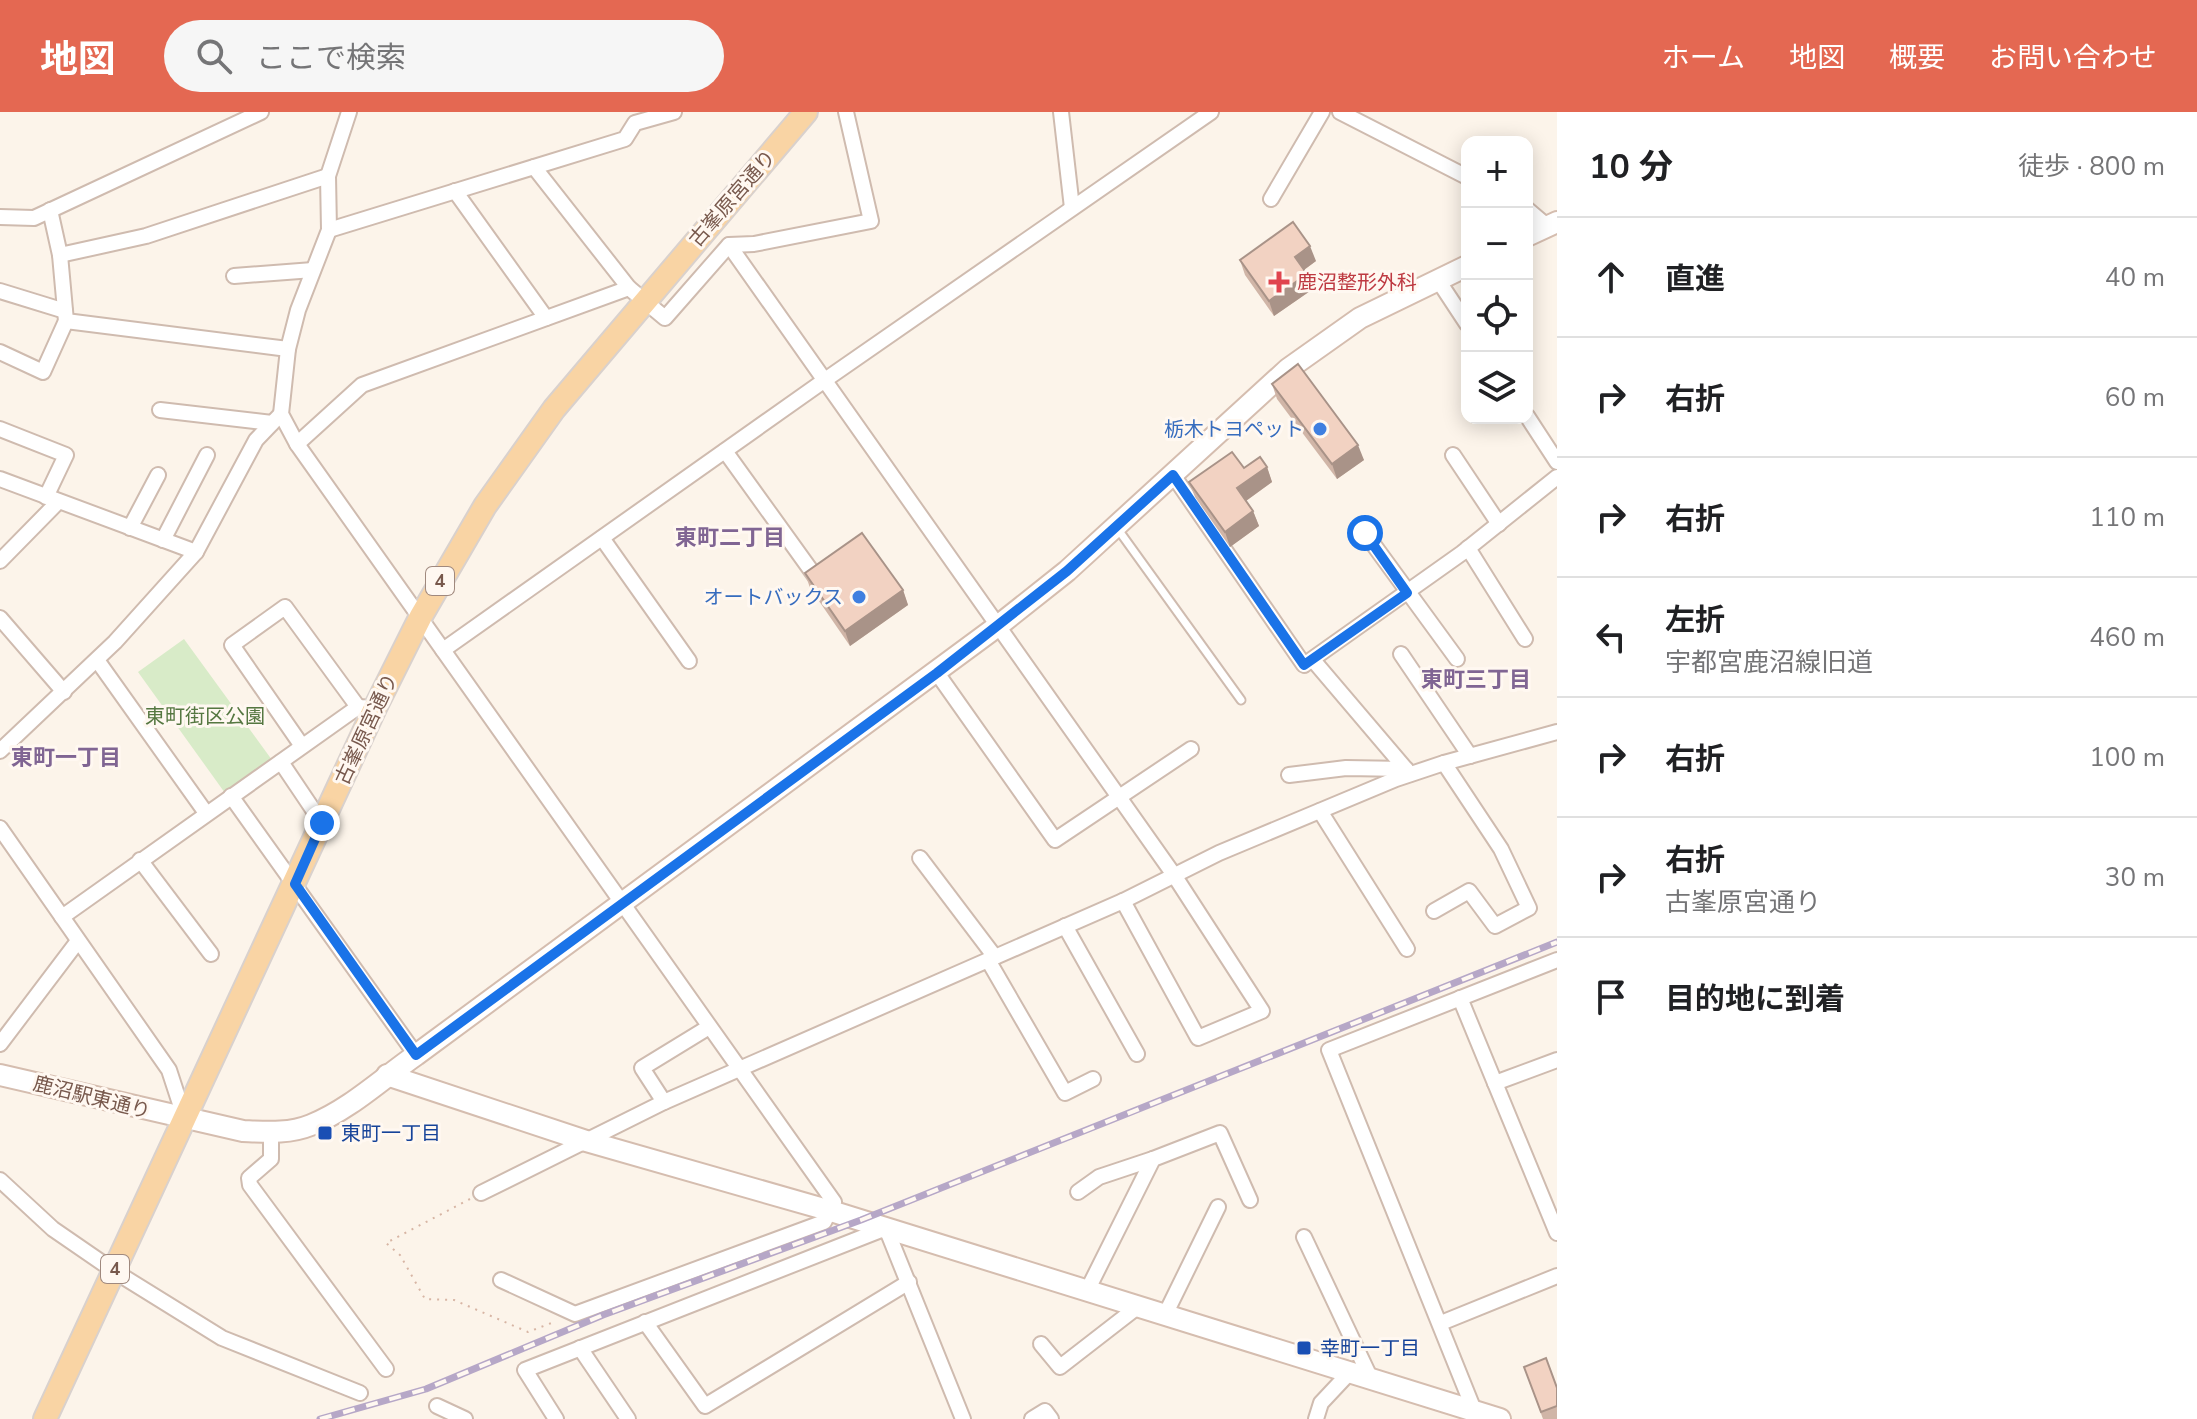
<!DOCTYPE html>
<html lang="ja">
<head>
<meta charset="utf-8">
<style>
	:root { --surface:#fff; --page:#f6f6f6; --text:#202124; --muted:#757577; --line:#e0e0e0; --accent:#e46852 }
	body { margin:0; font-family:"Nunito Sans","Noto Sans JP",sans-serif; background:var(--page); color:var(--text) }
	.controls { position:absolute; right:24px; top:24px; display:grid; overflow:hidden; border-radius:16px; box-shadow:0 4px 20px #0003 }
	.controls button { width:72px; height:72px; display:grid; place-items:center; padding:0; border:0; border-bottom:2px solid var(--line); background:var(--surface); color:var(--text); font:40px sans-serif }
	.stop { position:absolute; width:24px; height:24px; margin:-18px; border:6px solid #1a73e8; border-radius:50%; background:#fff }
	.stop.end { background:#1a73e8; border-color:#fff; box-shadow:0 2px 8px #0008 }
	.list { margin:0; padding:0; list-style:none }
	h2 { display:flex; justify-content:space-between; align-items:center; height:104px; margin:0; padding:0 32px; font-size:34px }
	h2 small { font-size:26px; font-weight:400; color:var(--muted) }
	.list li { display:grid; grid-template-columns:52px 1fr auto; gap:24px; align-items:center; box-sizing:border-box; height:120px; padding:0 32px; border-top:2px solid var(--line) }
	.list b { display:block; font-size:30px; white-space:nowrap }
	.list p { margin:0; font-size:26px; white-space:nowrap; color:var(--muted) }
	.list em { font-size:26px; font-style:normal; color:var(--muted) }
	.icon { flex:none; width:44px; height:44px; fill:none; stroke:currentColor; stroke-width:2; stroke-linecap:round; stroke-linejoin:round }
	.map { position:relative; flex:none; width:1557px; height:1307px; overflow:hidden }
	header { display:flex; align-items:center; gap:48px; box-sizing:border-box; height:112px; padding:0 40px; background:var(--accent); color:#fff }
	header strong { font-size:38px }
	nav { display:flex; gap:44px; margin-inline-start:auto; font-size:28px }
	.search { width:560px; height:72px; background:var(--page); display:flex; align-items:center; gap:20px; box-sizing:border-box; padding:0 28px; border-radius:44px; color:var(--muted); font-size:30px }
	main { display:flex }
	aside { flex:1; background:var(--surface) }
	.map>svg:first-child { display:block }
	.green { fill:#d8ebc8 }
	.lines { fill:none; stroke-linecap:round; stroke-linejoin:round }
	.lane-casing { stroke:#cfbbaf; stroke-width:11 }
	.street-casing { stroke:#cfbbaf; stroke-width:18 }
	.secondary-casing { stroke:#d5bdaf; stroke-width:24 }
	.primary-casing { stroke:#d9d1cd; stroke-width:26 }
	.path { stroke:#d7b5a4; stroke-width:2; stroke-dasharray:2 6; stroke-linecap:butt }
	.lane { stroke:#fff; stroke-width:7 }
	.street { stroke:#fff; stroke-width:14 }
	.secondary { stroke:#fff; stroke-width:20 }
	.primary { stroke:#f9d4a4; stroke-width:22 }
	.rail-casing { stroke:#b6a7c7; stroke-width:7 }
	.rail { stroke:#fff8f1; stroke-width:4; stroke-dasharray:12; stroke-linecap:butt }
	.wall { fill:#d0b5a7 }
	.shaded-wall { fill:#a99388 }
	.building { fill:#f2d2c2; stroke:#a99388; stroke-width:2 }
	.route { stroke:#1a73e8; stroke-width:10 }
	.health-dot { fill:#e0444e; stroke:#fff8f1; stroke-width:3 }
	.shop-dot { fill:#3f7fe0; stroke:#fff8f1; stroke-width:3 }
	.transit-dot { fill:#1a4fb4; stroke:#fff8f1; stroke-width:3 }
	.labels { text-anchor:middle; stroke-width:6; stroke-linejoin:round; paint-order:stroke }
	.shield { fill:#fff8f1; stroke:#a0897e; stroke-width:2 }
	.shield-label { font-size:18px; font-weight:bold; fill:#78594d }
	.street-label { font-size:20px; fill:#78594d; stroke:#fff8f1 }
	.health-label { font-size:20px; fill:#be3a42; stroke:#fff8f1; text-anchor:start }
	.shop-label { font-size:20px; fill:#366cbe; stroke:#fff8f1; text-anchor:end }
	.park-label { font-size:20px; fill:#557741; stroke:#fff8f1 }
	.transit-label { font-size:20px; fill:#164399; stroke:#fff8f1; text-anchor:start }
	.neighbourhood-label { font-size:22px; font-weight:bold; fill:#806593; stroke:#fff8f1 }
</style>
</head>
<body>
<header>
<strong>地図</strong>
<div class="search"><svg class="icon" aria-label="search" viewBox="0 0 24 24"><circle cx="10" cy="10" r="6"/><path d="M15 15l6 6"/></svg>ここで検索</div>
<nav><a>ホーム</a><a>地図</a><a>概要</a><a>お問い合わせ</a></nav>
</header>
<main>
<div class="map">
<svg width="1557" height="1307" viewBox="0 0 1557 1307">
	<rect width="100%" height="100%" fill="#fcf4ea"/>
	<polygon class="green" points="184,527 272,648 225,681 138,560"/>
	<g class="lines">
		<g class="lane-casing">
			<polyline id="lane" points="1117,416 1241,588"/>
		</g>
		<g class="street-casing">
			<g id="street">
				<polyline points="349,0 328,64 329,118 298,198 288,237 281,302 297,332 834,1090 824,1110 575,1202 501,1168"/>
				<polyline points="1061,0 1072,96"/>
				<polyline points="1340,0 1467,65"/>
				<polyline points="534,55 629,176"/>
				<polyline points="455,79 546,206"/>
				<polyline points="1271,87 1322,0"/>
				<polyline points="1527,97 1547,114"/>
				<polyline points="50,98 60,143 146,124 328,64"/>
				<polyline points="0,105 34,106 261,0"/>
				<polyline points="329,118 625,27 635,11 674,0"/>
				<polyline points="729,133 1174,763 1262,899 1198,926 1123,789"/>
				<polyline points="60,143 66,209 288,237"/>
				<polyline points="234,164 313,158"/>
				<polyline points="1438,168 1467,212"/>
				<polyline points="0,179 65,199"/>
				<polyline points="0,240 43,260 66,209"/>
				<polyline points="160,298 272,311"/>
				<polyline points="1527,304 1557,350"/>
				<polyline points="0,317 66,343 46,385"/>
				<polyline points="297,332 362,273 629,176 665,206 729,133 754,132 871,109 846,0"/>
				<polyline points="725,339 815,464"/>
				<polyline points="1453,343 1499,412"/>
				<polyline points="1173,363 1304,553 1462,441 1557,365"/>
				<polyline points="0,367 196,440"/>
				<polyline points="130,416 158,363"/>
				<polyline points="1365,421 1457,547"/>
				<polyline points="602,426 689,549"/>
				<polyline points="163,428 207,343"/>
				<polyline points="1468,436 1525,527"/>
				<polyline points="0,449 58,390"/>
				<polyline points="0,506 64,580"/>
				<polyline points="443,538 825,268 1211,0"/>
				<polyline points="1401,542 1470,644"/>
				<polyline points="97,548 206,701"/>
				<polyline points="1313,548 1410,662"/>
				<polyline points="937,561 1055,728 1191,637"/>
				<polyline points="302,634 232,533 285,495 358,595"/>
				<polyline points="0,639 115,530 196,440 256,328 281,302"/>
				<polyline points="281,650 322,711"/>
				<polyline points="1289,663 1346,656 1406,657"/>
				<polyline points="231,684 416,943"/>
				<polyline points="1320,699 1407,837"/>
				<polyline points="0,716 169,958 185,1007"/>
				<polyline points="920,746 995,845"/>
				<polyline points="140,748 211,842"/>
				<polyline points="1434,799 1469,779 1495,814 1529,796 1501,737 1444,651"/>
				<polyline points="62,805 358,595 375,596"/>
				<polyline points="1065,814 1137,942"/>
				<polyline points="988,848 1065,981 1093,967"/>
				<polyline points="1460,886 1495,971 1557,948"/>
				<polyline points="0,932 78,829"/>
				<polyline points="1495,971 1557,1121"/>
				<polyline points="664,990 642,956 709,915"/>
				<polyline points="271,1021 271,1047 249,1066 250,1073 386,1257"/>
				<polyline points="0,1068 53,1117 114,1159 222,1226 360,1281"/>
				<polyline points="1078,1080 1099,1065 1153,1047"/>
				<polyline points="481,1081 664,990 1123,789 1219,741 1396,667 1444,651 1557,620"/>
				<polyline points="1304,1125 1370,1265"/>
				<polyline points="1088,1177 1153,1047 1220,1021 1250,1088"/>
				<polyline points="1166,1201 1218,1095"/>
				<polyline points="645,1210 705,1294 909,1170"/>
				<polyline points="1441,1211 1557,1164"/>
				<polyline points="1041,1232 1060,1255 1140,1193"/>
				<polyline points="580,1236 628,1307"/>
				<polyline points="437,1294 465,1307"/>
				<polyline points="1476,1303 1329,938 1557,848"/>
				<polyline points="556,1307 525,1258 886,1116 963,1307"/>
				<polyline points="1032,1307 1045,1299 1051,1307"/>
				<polyline points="1316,1307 1321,1291 1351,1259"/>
			</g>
		</g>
		<g class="secondary-casing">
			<g id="secondary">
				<polyline points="1527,124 1557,110"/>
				<path d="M0 963 243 1019C266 1020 289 1022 311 1013 349 998 383 966 416 943L999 513 1067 459 1288 257 1360 206 1467 154"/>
				<polyline points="387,963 586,1029 831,1099 1500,1307"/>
			</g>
		</g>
		<g class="primary-casing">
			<polyline id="primary" points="45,1307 375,596 421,504 485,394 554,297 806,0"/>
		</g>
		<polyline class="path" points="470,1087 386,1131 400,1143 425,1187 454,1188 528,1220 554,1210"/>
		<use href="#lane" class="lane"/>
		<use href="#street" class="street"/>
		<use href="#secondary" class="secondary"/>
		<use href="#primary" class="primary"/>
		<g class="rail-casing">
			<polyline id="rail" points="320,1307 426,1277 603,1203 861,1108 1557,830"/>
		</g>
		<use href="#rail" class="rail"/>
	</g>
	<g class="wall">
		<polygon points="1240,148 1316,149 1304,158 1313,177 1274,204 1245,163"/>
		<polygon points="1272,272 1364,348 1337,367 1277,287"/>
		<polygon points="1267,355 1272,370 1246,389 1253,399 1259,414 1230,435 1195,385 1189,370 1244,356"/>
		<polygon points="805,461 903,478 908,493 850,534 810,476"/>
		<polygon points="1524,1255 1557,1276 1557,1307 1543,1307"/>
	</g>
	<g class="shaded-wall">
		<polygon points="1310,134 1316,149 1301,160 1295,145"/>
		<polygon points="1307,162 1313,177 1274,204 1269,189"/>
		<polygon points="1358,333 1364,348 1337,367 1332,352"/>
		<polygon points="1267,355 1272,370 1243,391 1237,376"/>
		<polygon points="1253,399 1259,414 1230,435 1225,420"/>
		<polygon points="903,478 908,493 850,534 845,519"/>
	</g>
	<g class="building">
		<polygon points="1293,110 1310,134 1295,145 1307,162 1269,189 1240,148"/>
		<polygon points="1298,252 1358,333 1332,352 1272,272"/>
		<polygon points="1232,340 1244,356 1260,345 1267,355 1237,376 1253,399 1225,420 1189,370"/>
		<polygon points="862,421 903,478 845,519 805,461"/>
		<polygon points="1546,1246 1557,1276 1557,1294 1541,1300 1524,1255"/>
	</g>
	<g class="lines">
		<polyline class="route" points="322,711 295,772 416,943 937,561 1067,459 1173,363 1304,553 1407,481 1365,421"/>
	</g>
	<path class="health-dot" d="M1275 158h8v8h8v8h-8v8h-8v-8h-8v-8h8z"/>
	<g class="shop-dot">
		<circle cx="1320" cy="317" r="8"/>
		<circle cx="859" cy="485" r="8"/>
	</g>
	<g class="transit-dot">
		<rect x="317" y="1013" width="16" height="16" rx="4"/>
		<rect x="1296" y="1228" width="16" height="16" rx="4"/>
	</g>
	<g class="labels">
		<g class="shield">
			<rect x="426" y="455" width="28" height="28" rx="6"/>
			<rect x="101" y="1143" width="28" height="28" rx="6"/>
		</g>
		<g class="shield-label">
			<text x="440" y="475">4</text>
			<text x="115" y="1163">4</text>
		</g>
		<g class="street-label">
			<text transform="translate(732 86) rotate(-49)" y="7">古峯原宮通り</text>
			<text transform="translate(366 617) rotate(-65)" y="7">古峯原宮通り</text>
			<text transform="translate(92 985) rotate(14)" y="7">鹿沼駅東通り</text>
		</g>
		<g class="health-label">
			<text x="1297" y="177">鹿沼整形外科</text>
		</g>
		<g class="shop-label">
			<text x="1304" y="324">栃木トヨペット</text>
			<text x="843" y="492">オートバックス</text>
		</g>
		<g class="park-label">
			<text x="205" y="611">東町街区公園</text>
		</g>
		<g class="transit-label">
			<text x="341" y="1028">東町一丁目</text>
			<text x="1320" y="1243">幸町一丁目</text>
		</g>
		<g class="neighbourhood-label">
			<text x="730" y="433">東町二丁目</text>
			<text x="1476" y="575">東町三丁目</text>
			<text x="66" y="653">東町一丁目</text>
		</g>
	</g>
</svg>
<div class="controls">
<button>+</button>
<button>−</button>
<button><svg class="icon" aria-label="locate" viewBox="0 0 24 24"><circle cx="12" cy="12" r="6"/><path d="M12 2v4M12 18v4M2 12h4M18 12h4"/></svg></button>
<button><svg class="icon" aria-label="layers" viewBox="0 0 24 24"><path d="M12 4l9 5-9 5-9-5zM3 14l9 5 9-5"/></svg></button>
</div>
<div class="stop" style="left:1365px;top:421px"></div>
<div class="stop end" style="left:322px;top:711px"></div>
</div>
<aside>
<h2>10 分<small>徒歩 · 800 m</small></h2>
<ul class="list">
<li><svg class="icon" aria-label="ahead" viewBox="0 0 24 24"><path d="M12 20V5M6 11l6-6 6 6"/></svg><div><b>直進</b></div><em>40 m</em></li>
<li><svg class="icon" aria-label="right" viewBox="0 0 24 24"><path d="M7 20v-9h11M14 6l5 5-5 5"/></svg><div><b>右折</b></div><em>60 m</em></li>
<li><svg class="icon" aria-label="right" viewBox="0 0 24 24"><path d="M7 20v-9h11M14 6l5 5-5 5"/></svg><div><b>右折</b></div><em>110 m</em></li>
<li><svg class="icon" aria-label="left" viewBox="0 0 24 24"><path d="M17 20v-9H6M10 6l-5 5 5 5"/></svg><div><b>左折</b><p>宇都宮鹿沼線旧道</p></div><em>460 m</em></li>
<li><svg class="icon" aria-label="right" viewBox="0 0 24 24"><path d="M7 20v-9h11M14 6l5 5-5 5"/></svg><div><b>右折</b></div><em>100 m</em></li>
<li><svg class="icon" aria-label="right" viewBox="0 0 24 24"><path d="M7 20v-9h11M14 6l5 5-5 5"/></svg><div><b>右折</b><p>古峯原宮通り</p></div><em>30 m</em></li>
<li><svg class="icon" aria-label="arrive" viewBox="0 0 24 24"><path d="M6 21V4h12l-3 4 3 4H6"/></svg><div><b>目的地に到着</b></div></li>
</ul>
</aside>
</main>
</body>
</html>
